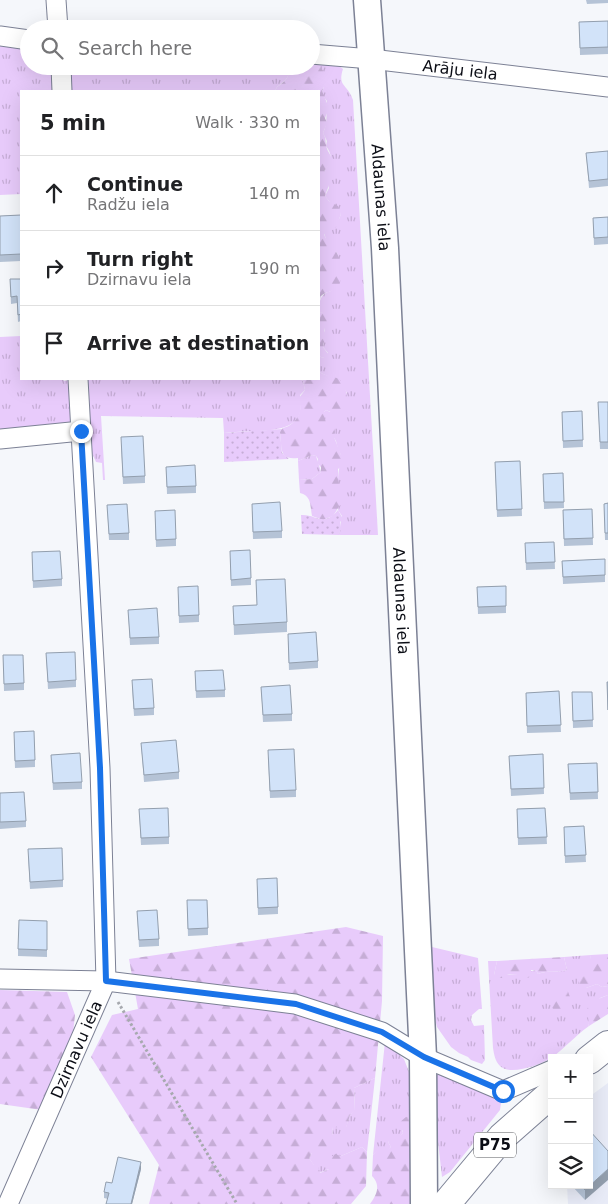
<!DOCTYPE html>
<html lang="en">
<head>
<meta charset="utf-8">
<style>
	:root { --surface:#fff; --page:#f2f2f2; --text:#202124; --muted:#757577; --line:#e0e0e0 }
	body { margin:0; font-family:"DejaVu Sans",sans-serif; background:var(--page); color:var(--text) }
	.controls { position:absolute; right:15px; bottom:15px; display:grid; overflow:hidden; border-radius:0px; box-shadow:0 5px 20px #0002 }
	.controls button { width:45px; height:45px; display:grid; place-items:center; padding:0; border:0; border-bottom:1px solid var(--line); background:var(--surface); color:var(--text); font:25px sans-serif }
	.stop { position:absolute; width:15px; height:15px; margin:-11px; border:4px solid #1a73e8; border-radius:50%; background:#fff }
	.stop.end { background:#1a73e8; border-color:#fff; box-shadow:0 1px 5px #0008 }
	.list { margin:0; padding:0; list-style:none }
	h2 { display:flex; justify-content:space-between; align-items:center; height:65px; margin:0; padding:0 20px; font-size:21px }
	h2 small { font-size:16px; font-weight:400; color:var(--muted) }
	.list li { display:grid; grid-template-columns:32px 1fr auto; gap:15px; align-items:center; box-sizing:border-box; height:75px; padding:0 20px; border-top:1px solid var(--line) }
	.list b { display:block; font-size:19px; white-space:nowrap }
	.list p { margin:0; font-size:16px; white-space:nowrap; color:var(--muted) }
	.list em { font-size:16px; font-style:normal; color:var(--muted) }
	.icon { flex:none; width:28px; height:28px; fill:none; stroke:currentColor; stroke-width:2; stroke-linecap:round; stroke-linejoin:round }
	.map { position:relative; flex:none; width:608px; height:1204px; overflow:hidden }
	.search { position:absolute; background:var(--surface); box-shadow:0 5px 20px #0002; left:20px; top:20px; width:300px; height:55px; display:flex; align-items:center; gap:12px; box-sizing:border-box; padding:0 18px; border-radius:28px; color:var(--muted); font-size:19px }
	.panel { position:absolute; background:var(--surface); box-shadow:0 5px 20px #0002; left:20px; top:90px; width:300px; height:290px; border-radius:0px }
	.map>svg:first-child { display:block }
	.built { fill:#e8ebf7 }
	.grass { fill:url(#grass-tufts) }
	.forest { fill:url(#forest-firs) }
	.garden { fill:url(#garden-dots) }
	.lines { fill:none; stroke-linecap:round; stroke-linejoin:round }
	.street-casing { stroke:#7c8195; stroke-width:21 }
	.secondary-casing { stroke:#7c8195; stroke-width:29 }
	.primary-casing { stroke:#7c8195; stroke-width:30 }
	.path { stroke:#a7a9af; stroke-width:3; stroke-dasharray:2.5 2.5; stroke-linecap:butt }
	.street { stroke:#fff; stroke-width:19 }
	.secondary { stroke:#fff; stroke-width:26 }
	.primary { stroke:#fff; stroke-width:28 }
	.wall { fill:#b5c3d6 }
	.shaded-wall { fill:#939fae }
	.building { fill:#d2e3f9; stroke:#939fae }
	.route { stroke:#1a73e8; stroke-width:6 }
	.labels { text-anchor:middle; stroke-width:4.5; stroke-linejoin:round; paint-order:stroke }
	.shield { fill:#fff; stroke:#54565b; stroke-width:1 }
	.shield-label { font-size:15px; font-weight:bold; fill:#0b0d15 }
	.street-label { font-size:16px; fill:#0b0d15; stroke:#fff }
</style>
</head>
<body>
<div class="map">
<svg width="608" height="1204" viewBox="0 0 608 1204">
	<defs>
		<pattern id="grass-tufts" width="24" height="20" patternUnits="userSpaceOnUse" patternTransform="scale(1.25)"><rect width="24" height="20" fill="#e8cbfb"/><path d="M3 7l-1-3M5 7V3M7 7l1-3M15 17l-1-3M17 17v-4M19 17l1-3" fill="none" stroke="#c6add6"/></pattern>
		<pattern id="forest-firs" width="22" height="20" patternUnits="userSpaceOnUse" patternTransform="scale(1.25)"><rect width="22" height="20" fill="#e8cbfb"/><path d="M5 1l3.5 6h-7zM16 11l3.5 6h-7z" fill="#c6add6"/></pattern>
		<pattern id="garden-dots" width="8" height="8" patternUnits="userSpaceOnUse" patternTransform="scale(1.25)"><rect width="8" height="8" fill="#e8cbfb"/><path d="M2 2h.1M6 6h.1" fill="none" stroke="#c6add6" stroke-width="1.8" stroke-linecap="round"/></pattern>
	</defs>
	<rect width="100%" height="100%" fill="#f5f7fb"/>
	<polygon class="built" points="608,1083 608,1204 568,1204 567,1185 589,1185 589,1097"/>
	<g class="grass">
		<polygon points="0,44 29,49 29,66 52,66 54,91 21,91 21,194 0,195"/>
		<path d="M314 62 338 65 343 69C337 87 348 84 353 100L378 535H339C341 528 340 523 342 516L338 510C339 503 336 497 337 491 338 479 339 467 341 455L338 449 336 441 324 421V412L326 410 330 412 347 393C337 374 336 381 319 372V356L323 358 328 353 323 347 325 325 323 313 319 312C319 301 320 294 331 291L341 270 337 253 327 242 324 233 339 219 341 214C336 206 330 203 325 196L329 188 324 171C332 162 333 155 326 146L327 141 323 133C328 124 326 111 327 101L323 96 322 91 324 87Z"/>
		<path d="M70 66H289C290 78 286 80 277 87L275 91H71Z"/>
		<polygon points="21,336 21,379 63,379 64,381 69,380 71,421 68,425 0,434 0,337"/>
		<path d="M87 379H300L303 381 305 390 300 395C306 427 283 429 259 431 247 431 235 432 224 433L223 418 101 416 105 480H103L102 463 96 462 92 453Z"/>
		<polygon points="312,455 316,456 321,472 312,479 299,480 298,461"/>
		<polygon points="432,947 478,958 482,1009 479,1009 472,1015 471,1020 474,1026 484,1025 485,1060 482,1064 471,1060 468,1057 459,1053 451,1047 437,1027 434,1014"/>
		<path d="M591 955 586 988 597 984 602 987 608 986V995L600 998 588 1024 589 1026C575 1036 565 1048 551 1058 540 1065 510 1076 500 1066 495 1061 494 1054 493 1048L488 961H497L494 975 518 974 536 970 538 974C548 970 557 973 567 970L564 957Z"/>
		<polygon points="385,1042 404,1059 409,1072 412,1087 412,1116 402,1130 403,1133 399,1137 388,1142 391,1147 388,1150 379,1150 373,1155"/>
		<polygon points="442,1073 499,1097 501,1103 500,1110 450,1172 442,1177 437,1133 437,1075"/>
		<polygon points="375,1078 367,1152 362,1147 341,1156 329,1169 319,1173 309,1158 312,1153 332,1136 333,1126 346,1127 350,1115 355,1110 354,1088"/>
	</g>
	<g class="forest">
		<path d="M311 62C325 66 329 79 322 91L329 108 325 118 327 123 323 133C326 138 325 139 326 145 328 157 338 156 324 171 334 179 328 186 325 196L329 201 338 206 341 214 336 227 324 234C326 241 331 244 335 250 342 260 346 280 335 289 331 292 325 292 321 296L319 303V91H275L277 87C286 81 290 77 289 66H311Z"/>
		<path d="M319 312 326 313 329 315 324 331C329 338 323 340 323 347L329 355 323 358 319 356Z"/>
		<path d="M319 372C327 376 327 375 334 377 347 380 349 400 346 410 339 414 334 414 326 410L324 412 326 424 334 428 335 432 334 437 343 460 342 466 338 469 339 488 337 492 341 496 342 502 333 516 323 520 312 516C310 506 312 496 300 493L299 480 312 479 321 472V467L317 463 318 459 316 456 312 455 298 461V458C286 459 282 457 281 444 281 440 280 435 280 432 281 427 286 428 290 425 299 419 303 408 299 398L305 390 303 381 300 379H319Z"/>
		<polygon points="346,927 383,936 382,1001 375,1078 354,1088 355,1111 350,1115 346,1128 333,1127 332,1135 339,1138 339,1147 322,1149 316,1156 312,1153 309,1158 314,1165 318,1166 320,1173 329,1169 328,1160 335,1154 341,1156 362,1147 367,1152 366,1186 351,1204 149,1204 159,1165 91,1057 112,1015 138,1009 129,959"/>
		<polygon points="608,954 608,986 602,987 597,984 586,988 579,984 578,972 583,960 590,959 591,955"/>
		<path d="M564 957 567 970C557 973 548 970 538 974L536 970H531L532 975 528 978H520L518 974H508L505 978H498L494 975 497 961Z"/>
		<path d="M561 986 567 989 570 997C566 1005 564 1009 555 1011 544 1000 550 993 561 986Z"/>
		<polygon points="0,990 67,992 75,1015 73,1033 42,1110 0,1104"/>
		<path d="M608 995V1014L589 1026 588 1024C589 1018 588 1018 587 1012 586 1003 601 998 608 995Z"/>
		<path d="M412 1116 414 1204H370C377 1195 381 1185 372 1176L373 1155 379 1149 387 1150 391 1147 388 1142C392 1137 399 1138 403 1133L400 1122 406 1117Z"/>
	</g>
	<g class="garden">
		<polygon points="282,429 280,432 282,453 289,459 224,462 224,433"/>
		<path d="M338 510 343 519 340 522 341 528 339 535 302 534 301 515C317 514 323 528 338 510Z"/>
	</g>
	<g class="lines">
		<g class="street-casing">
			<g id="street">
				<polyline points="56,0 58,29"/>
				<polyline points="0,36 29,40"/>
				<path id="s1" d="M311 54 371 59 608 87"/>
				<polyline points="61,66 62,91"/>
				<polyline points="0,439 81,431"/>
				<polyline points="0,979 106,981 295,1004 382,1032 423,1057 503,1091 552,1070"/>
				<path id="s2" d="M8 1204 106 981 100 768 78 379"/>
			</g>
		</g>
		<g class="secondary-casing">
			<g id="secondary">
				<path id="s3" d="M367 0 385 248 423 1057 424 1204"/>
			</g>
		</g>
		<g class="primary-casing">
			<g id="primary">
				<polyline points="589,1060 608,1045"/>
				<polyline points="446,1204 502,1137 552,1093"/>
			</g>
		</g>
		<polyline class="path" points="118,1002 237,1204"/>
		<use href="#street" class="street"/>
		<use href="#secondary" class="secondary"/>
		<use href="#primary" class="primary"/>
	</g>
	<g class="wall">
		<polygon points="586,0 608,0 608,3 587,4"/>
		<polygon points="608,21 608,54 580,55 579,22"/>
		<polygon points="608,151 608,186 589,188 586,153"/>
		<polygon points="21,215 21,261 0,262 0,216"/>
		<polygon points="608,217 608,244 594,245 593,218"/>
		<polygon points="10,279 21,279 21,321 18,322 17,303 11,304"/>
		<polygon points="598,402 608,402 608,449 600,449"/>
		<polygon points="582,411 583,447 563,448 562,412"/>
		<polygon points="121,444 145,476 145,483 123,484"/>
		<polygon points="520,461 522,516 497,517 495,462"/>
		<polygon points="166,467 196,486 196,493 167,494"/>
		<polygon points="563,473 564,508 544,509 543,474"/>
		<polygon points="608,503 608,540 605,540 604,504"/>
		<polygon points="107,505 129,533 129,540 109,540"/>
		<polygon points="592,509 593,545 564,546 563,510"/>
		<polygon points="252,511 282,531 282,538 253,539"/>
		<polygon points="155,518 176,539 176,546 156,547"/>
		<polygon points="554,542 555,569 526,570 525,543"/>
		<polygon points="230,558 251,578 251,585 231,586"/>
		<polygon points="32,559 62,579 62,586 33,588"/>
		<polygon points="605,559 605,582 563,584 562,561"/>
		<polygon points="256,580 287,622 287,632 234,635 233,606 257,605"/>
		<polygon points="506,586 506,613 478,614 477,587"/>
		<polygon points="178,594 199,615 199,622 179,623"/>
		<polygon points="128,610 159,637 159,644 130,645"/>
		<polygon points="288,641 318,661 318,668 289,670"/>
		<polygon points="46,653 76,680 76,687 48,689"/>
		<polygon points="3,655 24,683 24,690 4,691"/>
		<polygon points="195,671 225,690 225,697 196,698"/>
		<polygon points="132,687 154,708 154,715 134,716"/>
		<polygon points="261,687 292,714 292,721 263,722"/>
		<polygon points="559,691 561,732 527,733 526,693"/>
		<polygon points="572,692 592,692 593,727 573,728"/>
		<polygon points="14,739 35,760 35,767 15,768"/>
		<polygon points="141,743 179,772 179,779 144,782"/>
		<polygon points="543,754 544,794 511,796 509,756"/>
		<polygon points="51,755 82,782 82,789 53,790"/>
		<polygon points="268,757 296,790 296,797 270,798"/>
		<polygon points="597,763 598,799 570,800 568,764"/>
		<polygon points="0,793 26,821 26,827 0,829"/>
		<polygon points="545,808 547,844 518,845 517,809"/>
		<polygon points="139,809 169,837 169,844 141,845"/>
		<polygon points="584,826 586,862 565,863 564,827"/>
		<polygon points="28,856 63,880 63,887 30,889"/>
		<polygon points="257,886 278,907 278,914 258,915"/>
		<polygon points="187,907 208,928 208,935 188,936"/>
		<polygon points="137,911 159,939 159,946 139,947"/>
		<polygon points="47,921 47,957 18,956 18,949"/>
		<polygon points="141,1169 132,1204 106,1204 108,1199 104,1198 104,1192 112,1183"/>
		<polygon points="572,1185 589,1185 585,1200 572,1186"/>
	</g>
	<g class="shaded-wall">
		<polygon points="141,1162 141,1169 132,1204 131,1204"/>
		<polygon points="608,1169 608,1180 585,1200 585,1190"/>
	</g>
	<g class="building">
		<polygon points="608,21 608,47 580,48 579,22"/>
		<polygon points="608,151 608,179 589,181 586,153"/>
		<polygon points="21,215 21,254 0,255 0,216"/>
		<polygon points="608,217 608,237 594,238 593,218"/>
		<polygon points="10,279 21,279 21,314 18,315 17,296 11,297"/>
		<polygon points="598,402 608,402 608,442 600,442"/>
		<polygon points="582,411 583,440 563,441 562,412"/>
		<polygon points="143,436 145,476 123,477 121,437"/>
		<polygon points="520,461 522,509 497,510 495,462"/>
		<polygon points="195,465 196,486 167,487 166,467"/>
		<polygon points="563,473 564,502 544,502 543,474"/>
		<polygon points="280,502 282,531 253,532 252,504"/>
		<polygon points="608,503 608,533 605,533 604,504"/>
		<polygon points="127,504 129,533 109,534 107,505"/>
		<polygon points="592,509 593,538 564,539 563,510"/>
		<polygon points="175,510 176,539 156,540 155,511"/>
		<polygon points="554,542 555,562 526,563 525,543"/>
		<polygon points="250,550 251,578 231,580 230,551"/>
		<polygon points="60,551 62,579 33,581 32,552"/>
		<polygon points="605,559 605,575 563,577 562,561"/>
		<polygon points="285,579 287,622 234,625 233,606 257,605 256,580"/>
		<polygon points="198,586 199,615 179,616 178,587"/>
		<polygon points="506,586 506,606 478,607 477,587"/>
		<polygon points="157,608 159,637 130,638 128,610"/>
		<polygon points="316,632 318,661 289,663 288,634"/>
		<polygon points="75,652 76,680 48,682 46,653"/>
		<polygon points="3,655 23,655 24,683 4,684"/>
		<polygon points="223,670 225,690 196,691 195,671"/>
		<polygon points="152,679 154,708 134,709 132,680"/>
		<polygon points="607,682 608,682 608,710"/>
		<polygon points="290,685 292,714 263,715 261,687"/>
		<polygon points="559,691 561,725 527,726 526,693"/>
		<polygon points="572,692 592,692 593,720 573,721"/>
		<polygon points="34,731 35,760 15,761 14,732"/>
		<polygon points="176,740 179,772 144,775 141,743"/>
		<polygon points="294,749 296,790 270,791 268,750"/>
		<polygon points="80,753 82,782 53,783 51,755"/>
		<polygon points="543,754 544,788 511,789 509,756"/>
		<polygon points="597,763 598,792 570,793 568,764"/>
		<polygon points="24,792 26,821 0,822 0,793"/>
		<polygon points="168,808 169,837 141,838 139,809"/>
		<polygon points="545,808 547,837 518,838 517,809"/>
		<polygon points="584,826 586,855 565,856 564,827"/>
		<polygon points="62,848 63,880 30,882 28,849"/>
		<polygon points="277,878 278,907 258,908 257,879"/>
		<polygon points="187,900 207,900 208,928 188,929"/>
		<polygon points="157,910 159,939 139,940 137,911"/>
		<polygon points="19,920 47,921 47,950 18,949"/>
		<polygon points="589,1130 608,1151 608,1169 585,1190 580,1185 589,1185"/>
		<polygon points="118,1157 141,1162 131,1204 106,1204 109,1193 104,1192 106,1182 112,1183"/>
	</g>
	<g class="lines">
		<polyline class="route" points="81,431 100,768 106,981 296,1004 382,1032 424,1057 503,1091"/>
	</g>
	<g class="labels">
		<rect class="shield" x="474" y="1132.5" width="42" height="25" rx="4"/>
		<g class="shield-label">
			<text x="495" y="1150">P75</text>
		</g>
		<g class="street-label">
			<text dy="6" stroke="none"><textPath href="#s1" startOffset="150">Arāju iela</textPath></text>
			<text dy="6" stroke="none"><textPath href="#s3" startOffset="198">Aldaunas iela</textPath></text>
			<text dy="6" stroke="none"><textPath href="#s3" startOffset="602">Aldaunas iela</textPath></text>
			<text dy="6" stroke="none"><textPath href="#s2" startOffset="169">Dzirnavu iela</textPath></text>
		</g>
	</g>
</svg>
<div class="controls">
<button>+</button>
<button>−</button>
<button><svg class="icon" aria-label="layers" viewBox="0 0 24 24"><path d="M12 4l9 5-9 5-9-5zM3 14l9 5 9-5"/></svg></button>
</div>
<div class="stop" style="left:503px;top:1091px"></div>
<div class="stop end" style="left:81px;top:431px"></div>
<div class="search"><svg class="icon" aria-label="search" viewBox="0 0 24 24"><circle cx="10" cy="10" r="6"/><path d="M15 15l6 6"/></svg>Search here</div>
<section class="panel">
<h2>5 min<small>Walk · 330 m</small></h2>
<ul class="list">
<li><svg class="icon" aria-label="ahead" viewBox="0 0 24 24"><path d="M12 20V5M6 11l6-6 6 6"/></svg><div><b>Continue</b><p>Radžu iela</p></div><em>140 m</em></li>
<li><svg class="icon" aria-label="right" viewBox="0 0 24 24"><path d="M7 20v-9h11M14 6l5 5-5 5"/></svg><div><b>Turn right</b><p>Dzirnavu iela</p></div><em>190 m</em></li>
<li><svg class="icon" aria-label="arrive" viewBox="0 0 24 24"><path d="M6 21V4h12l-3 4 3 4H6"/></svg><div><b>Arrive at destination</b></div></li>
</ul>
</section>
</div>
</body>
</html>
